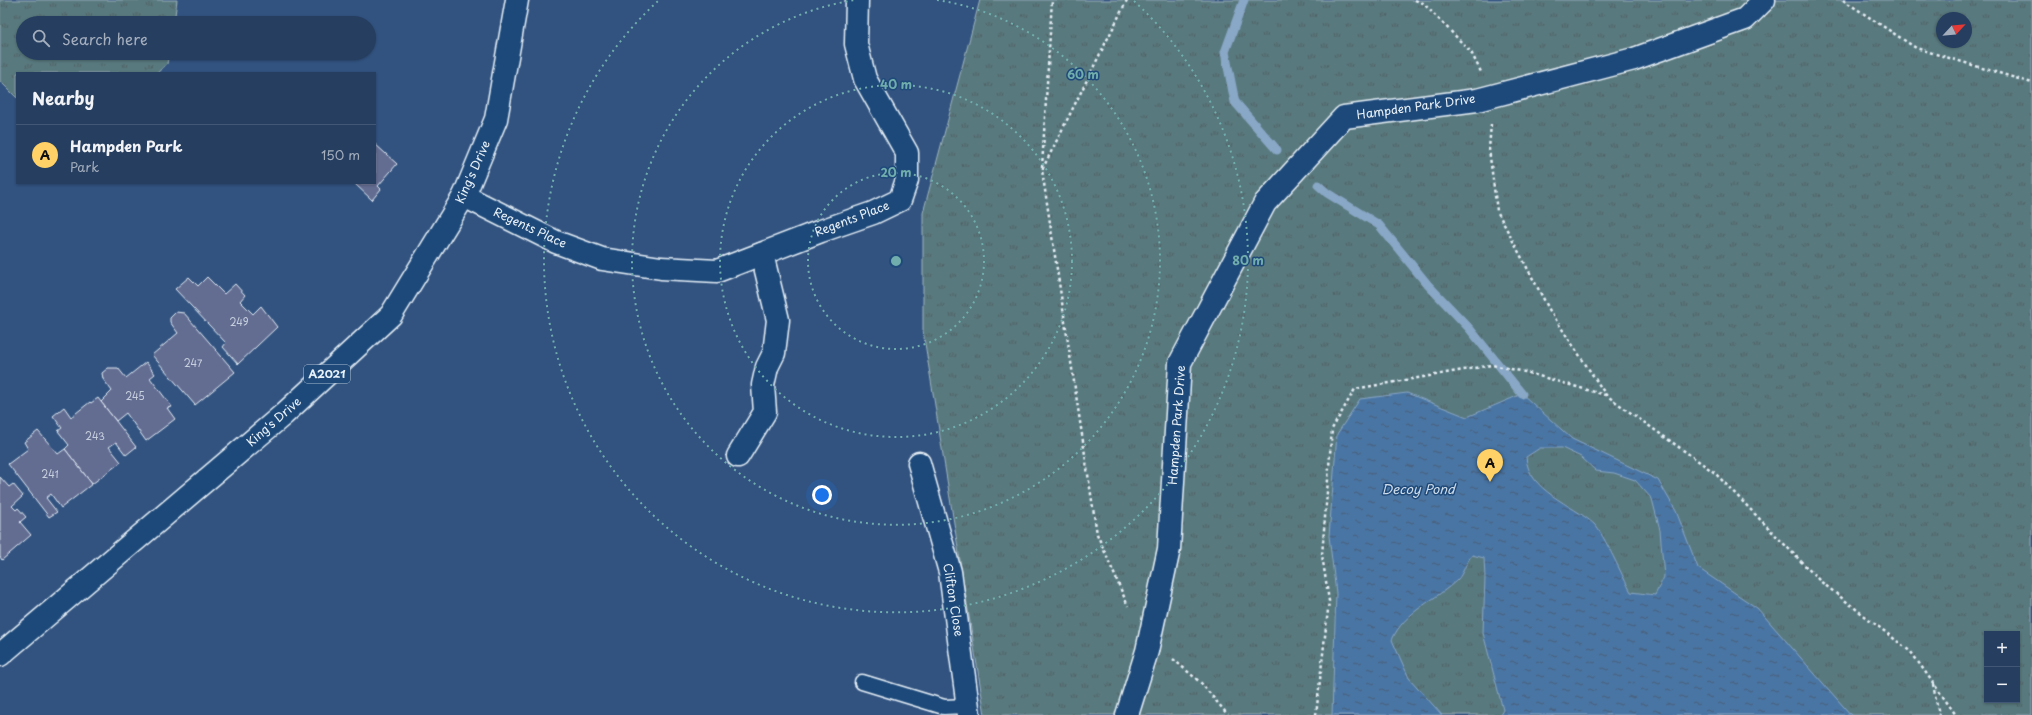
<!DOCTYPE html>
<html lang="en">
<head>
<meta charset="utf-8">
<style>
	:root { --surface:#263e60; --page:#324969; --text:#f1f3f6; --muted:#a4aebd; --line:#425775; --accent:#ffd166 }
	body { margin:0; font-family:"Playpen Sans",sans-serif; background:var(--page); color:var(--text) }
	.controls { position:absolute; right:12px; bottom:12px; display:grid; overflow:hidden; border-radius:0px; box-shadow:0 1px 3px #0004 }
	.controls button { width:36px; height:36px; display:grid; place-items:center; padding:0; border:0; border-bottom:1px solid var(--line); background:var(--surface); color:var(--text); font:20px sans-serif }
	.compass { position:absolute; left:1936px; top:12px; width:36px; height:36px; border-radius:50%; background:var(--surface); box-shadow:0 1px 3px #0004; rotate:64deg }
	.you { position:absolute; left:822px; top:495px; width:14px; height:14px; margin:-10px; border:3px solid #fff; border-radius:50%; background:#1a73e8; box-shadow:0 0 0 6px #1a73e833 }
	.badge { display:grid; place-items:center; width:26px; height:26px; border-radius:50%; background:var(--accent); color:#111; font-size:13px; font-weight:700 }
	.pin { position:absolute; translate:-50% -33px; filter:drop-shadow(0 1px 2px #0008) }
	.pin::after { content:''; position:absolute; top:21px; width:14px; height:12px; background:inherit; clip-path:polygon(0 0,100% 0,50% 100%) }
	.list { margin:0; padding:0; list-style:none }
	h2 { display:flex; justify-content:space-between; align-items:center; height:52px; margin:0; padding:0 16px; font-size:17px }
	h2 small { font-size:13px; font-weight:400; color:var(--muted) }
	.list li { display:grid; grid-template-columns:26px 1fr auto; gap:12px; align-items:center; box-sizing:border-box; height:60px; padding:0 16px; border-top:1px solid var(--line) }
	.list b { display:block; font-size:15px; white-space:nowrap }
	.list p { margin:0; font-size:13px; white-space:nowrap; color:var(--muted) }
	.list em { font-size:13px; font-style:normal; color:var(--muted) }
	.icon { flex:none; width:22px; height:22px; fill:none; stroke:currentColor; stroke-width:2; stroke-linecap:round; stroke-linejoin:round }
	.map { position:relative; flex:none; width:2032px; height:715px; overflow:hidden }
	.search { position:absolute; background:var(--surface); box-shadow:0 1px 3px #0004; left:16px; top:16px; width:360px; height:44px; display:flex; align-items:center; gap:10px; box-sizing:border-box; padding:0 14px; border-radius:22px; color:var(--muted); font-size:15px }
	.panel { position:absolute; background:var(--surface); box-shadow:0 1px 3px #0004; left:16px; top:72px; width:360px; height:112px; border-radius:0px }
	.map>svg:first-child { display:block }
	.park { fill:url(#park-tufts); stroke:#a0b5bb; fill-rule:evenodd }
	.water { fill:url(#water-ripples); stroke:#89a7c6; fill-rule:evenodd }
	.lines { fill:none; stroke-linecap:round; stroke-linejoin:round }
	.stream { stroke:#89a7c6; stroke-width:9 }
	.building { fill:#636c91; stroke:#e8f1f8 }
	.lane-casing { stroke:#e8f1f8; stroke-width:17 }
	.street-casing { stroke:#e8f1f8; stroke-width:25 }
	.primary-casing { stroke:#e8f1f8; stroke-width:25 }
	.path { stroke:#e8f1f8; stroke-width:2.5; stroke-dasharray:3 3; stroke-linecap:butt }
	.lane { stroke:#1f4a7a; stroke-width:14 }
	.street { stroke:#1f4a7a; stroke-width:22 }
	.primary { stroke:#1f4a7a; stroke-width:22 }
	.ring { fill:none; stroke:#71adac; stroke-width:2; stroke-dasharray:2 4 }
	.labels { text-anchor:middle; stroke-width:3; stroke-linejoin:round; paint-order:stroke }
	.number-label { font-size:10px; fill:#c7d0de }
	.shield { fill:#1f4a7a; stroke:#acbfd2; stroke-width:1 }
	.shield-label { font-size:11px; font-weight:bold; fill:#e8f1f8 }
	.street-label { font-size:12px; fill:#e8f1f8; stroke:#1f4a7a }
	.water-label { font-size:13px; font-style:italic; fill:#d0deeb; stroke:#1f4a7a }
	.centre { fill:#71adac; stroke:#1f4a7a; stroke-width:2 }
	.ring-label { font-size:12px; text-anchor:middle; font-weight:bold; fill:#71adac; stroke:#1f4a7a; stroke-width:3; stroke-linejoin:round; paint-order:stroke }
</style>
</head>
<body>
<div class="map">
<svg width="2032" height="715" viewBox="0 0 2032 715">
	<defs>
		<pattern id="park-tufts" width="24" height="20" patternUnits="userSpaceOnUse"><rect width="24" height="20" fill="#58797e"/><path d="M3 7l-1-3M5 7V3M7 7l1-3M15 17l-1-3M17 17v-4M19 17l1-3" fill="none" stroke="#4f6064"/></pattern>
		<pattern id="water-ripples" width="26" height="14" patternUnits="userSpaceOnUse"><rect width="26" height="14" fill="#4a75a4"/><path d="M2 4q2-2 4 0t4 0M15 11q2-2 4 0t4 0" fill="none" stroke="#485e77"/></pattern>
	</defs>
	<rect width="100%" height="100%" fill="#325380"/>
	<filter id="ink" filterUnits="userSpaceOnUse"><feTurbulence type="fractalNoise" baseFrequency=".025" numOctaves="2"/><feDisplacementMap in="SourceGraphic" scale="8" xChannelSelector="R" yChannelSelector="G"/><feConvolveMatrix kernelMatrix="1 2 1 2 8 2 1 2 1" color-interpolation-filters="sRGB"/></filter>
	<g filter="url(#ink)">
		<g class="park">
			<polygon points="0,0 177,0 174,23 23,23 23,53 169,53 167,64 157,73 17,73 17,98 0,81"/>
			<path d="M980 0H2032V715H985L923 331V213ZM1942 18H1966V42H1942ZM1987 634H2017V700H1987Z"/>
		</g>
		<path class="water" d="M1407 393 1467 417 1522 394 1572 439 1658 480 1676 511 1698 568 1757 608 1851 715H1500L1503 710 1483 633 1485 578 1484 558 1472 555C1466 562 1463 574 1458 579 1437 600 1404 611 1392 640L1409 678 1442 715H1332L1336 593 1329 536 1337 434 1360 399ZM1540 448H1562L1581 457 1596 471 1614 473 1635 480 1652 499 1660 530 1664 577 1655 595 1631 592C1623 578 1604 534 1594 524 1572 504 1528 491 1526 457Z"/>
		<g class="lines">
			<g class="stream">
				<polyline points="1244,0 1225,52 1235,102 1277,150"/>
				<polyline points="1318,185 1327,193 1379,225 1428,285 1469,328 1522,394"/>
			</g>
		</g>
		<g class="building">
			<polygon points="375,144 397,164 378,186 381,189 372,200 354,183 375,183"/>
			<polygon points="189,277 198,286 207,277 224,294 235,284 245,295 240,301 253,314 261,306 277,327 238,364 223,347 226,343 175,289"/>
			<polygon points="176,312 184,313 235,372 195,405 152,355 178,333 170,322 170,318"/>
			<polygon points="146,362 155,374 150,378 172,407 167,408 175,419 146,441 126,413 116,421 101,402 112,391 103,379 102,373 108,368 118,368 126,378"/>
			<polygon points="98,398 136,447 126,455 116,442 109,447 121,462 92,484 65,449 69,445 58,431 62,428 53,416 64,407 71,417 90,402 91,403"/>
			<polygon points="38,431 58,454 65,449 92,484 61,508 51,494 46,498 57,512 49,517 8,464 28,449 24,442"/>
			<polygon points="0,477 9,487 13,484 23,496 12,506 16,510 18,508 26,517 20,522 31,535 2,560 0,557"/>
		</g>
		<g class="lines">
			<g class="lane-casing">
				<polyline id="lane" points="862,682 944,707 968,706"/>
			</g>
			<g class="street-casing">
				<g id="street">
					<polyline points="464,196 556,242 602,259 661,268 717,271 821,231 873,213 900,200 907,180 907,153 865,79 856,44 857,0"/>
					<polyline points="738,456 765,412 763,385 767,367 774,353 778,320 762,254"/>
					<polyline points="919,463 950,572 969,715"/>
					<polyline points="1127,715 1147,651 1169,549 1180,363 1265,203 1344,117 1477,100 1634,59 1745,19 1764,0"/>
				</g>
			</g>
			<g class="primary-casing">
				<polyline id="primary" points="0,655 284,414 391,315 464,196 496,119 517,0"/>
			</g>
			<g class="path">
				<polyline points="1127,0 1042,170 1097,534 1128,606"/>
				<polyline points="1415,0 1423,3 1471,52 1481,72"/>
				<polyline points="1843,0 1916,48 2032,83"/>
				<polyline points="1491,124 1489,149 1497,211 1550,311 1606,395 1715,473 1820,581 1911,652 1956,715"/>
				<polyline points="1042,167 1052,0"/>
				<polyline points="1173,659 1201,683 1228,715"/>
				<polyline points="1933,684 1939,715"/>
				<polyline points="1316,715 1329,601 1322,555 1332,429 1355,389 1492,365 1525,372 1605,395"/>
			</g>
			<use href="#lane" class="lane"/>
			<use href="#street" class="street"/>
			<use href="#primary" class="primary"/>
		</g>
	</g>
	<g class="ring">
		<circle cx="896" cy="261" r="88"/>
		<circle cx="896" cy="261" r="176"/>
		<path d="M937 0A264 264 0 1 1 855 0"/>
		<path d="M1134 1A352 352 0 1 1 658 1"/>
	</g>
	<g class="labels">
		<g class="number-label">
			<text x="239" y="326">249</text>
			<text x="193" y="367">247</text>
			<text x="135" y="400">245</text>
			<text x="95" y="440">243</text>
			<text x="50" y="478">241</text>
		</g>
		<rect class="shield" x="304" y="365" width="46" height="18" rx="3"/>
		<g class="shield-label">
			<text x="327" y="378">A2021</text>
		</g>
		<g class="street-label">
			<text transform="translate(1416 107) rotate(-8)" y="4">Hampden Park Drive</text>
			<text transform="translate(473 172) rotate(-66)" y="4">King's Drive</text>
			<text transform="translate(852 219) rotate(-21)" y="4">Regents Place</text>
			<text transform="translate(530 228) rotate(25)" y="4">Regents Place</text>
			<text transform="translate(274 422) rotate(-41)" y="4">King's Drive</text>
			<text transform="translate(1177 425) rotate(-86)" y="4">Hampden Park Drive</text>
			<text transform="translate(953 600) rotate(81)" y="4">Clifton Close</text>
		</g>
		<g class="water-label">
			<text x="1418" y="494">Decoy Pond</text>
		</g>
	</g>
	<circle cx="896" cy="261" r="6" class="centre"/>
	<g class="ring-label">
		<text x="1083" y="79">60 m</text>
		<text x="896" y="89">40 m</text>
		<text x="896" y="177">20 m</text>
		<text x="1248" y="265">80 m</text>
	</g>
</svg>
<div class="controls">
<button>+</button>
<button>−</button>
</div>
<svg class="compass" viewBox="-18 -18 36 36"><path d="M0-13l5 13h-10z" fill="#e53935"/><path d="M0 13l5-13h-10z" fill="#a4aebd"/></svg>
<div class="you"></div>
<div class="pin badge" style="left:1490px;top:482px">A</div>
<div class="search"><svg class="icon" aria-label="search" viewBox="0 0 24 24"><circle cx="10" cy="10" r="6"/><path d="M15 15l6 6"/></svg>Search here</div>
<section class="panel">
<h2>Nearby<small></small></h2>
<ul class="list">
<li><span class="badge">A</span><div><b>Hampden Park</b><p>Park</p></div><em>150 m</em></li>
</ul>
</section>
</div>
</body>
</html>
